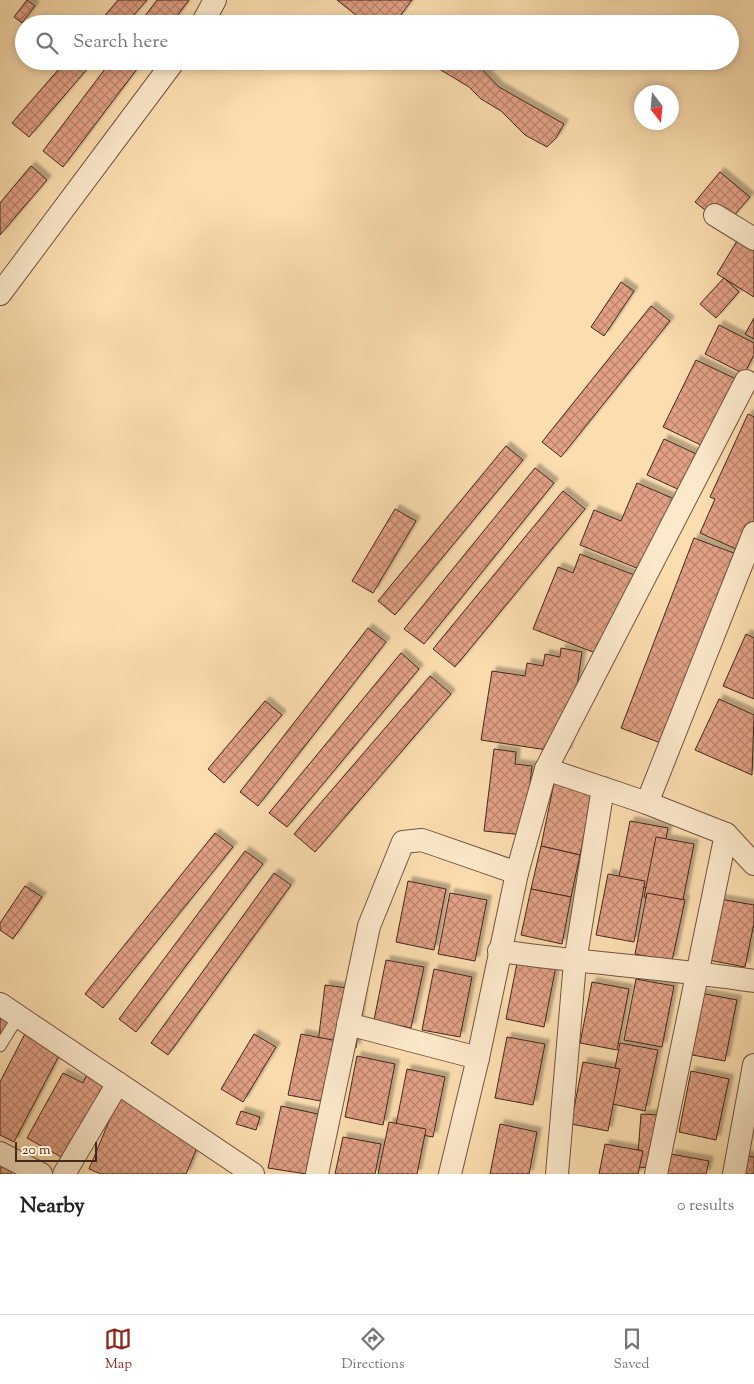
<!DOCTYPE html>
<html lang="en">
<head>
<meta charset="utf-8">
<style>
	:root { --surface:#fff; --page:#f6f6f6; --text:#222; --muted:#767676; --line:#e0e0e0; --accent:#8f2418 }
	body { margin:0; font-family:"Sorts Mill Goudy",serif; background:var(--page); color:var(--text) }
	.compass { position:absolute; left:634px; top:85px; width:45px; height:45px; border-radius:50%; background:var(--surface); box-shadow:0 2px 8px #0003; rotate:164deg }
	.scale { position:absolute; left:15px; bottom:12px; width:82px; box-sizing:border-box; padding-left:5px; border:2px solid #44281c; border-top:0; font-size:14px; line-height:18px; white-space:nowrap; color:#44281c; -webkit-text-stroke:4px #fce9cb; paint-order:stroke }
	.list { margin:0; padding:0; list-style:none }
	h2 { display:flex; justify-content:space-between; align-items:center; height:65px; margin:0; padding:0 20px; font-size:21px }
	h2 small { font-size:16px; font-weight:400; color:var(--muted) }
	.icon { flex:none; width:28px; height:28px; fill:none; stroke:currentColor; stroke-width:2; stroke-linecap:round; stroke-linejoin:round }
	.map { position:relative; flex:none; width:754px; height:1174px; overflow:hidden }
	.search { position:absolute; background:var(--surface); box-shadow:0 2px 8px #0003; left:15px; right:15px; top:15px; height:55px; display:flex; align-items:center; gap:12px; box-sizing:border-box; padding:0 18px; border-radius:28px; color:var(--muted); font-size:19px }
	.sheet { height:140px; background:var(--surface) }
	nav { display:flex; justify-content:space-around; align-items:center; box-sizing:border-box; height:70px; border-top:1px solid var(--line); background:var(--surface); font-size:14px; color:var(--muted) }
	nav a { display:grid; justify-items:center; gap:2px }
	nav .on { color:var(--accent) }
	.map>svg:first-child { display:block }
	.building { fill:url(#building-cross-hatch); stroke:#44281c; filter:url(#shadow) }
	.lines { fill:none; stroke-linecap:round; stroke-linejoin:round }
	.lane-casing { stroke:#725541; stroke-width:13 }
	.street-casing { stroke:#725541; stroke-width:24 }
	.lane { stroke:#fce9cb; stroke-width:11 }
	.street { stroke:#fce9cb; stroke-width:22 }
</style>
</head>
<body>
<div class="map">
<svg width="754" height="1174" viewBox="0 0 754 1174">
	<defs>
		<pattern id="building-cross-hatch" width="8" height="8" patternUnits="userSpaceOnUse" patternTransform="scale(1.25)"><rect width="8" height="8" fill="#e2a185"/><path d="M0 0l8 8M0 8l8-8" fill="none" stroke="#b9836c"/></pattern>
		<filter id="shadow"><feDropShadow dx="4.5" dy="-4.5" stdDeviation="1" flood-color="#0004"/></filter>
	</defs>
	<rect width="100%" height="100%" fill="#fbddaf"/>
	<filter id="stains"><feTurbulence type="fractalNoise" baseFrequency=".004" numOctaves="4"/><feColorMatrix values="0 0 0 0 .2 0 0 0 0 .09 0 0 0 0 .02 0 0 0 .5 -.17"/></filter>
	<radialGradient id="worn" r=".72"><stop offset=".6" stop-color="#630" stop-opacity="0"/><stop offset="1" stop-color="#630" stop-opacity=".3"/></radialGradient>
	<g class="building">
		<polygon points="27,0 35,6 22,23 14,17"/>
		<polygon points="118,0 147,0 126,24 98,24"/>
		<polygon points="157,0 189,0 171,24 139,24"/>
		<polygon points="337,0 412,0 394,24 367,24"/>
		<polygon points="66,61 94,61 29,137 12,123"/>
		<polygon points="111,61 143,61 63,167 43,151"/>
		<polygon points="426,61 474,61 499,87 564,124 556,138 547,147 525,135 501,111 481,99 469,87"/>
		<polygon points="31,166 47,180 0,235 0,203"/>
		<polygon points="720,172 750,197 725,226 695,202"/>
		<polygon points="740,236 754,244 754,297 717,274"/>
		<polygon points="724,278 739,292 716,318 700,304"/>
		<polygon points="621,282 634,291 604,336 591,327"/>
		<polygon points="651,306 670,321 561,457 542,442"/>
		<polygon points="754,318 754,339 745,334"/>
		<polygon points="719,325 754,343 754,355 744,374 705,354"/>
		<polygon points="696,360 738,380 705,447 663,427"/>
		<polygon points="748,414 754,417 754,529 743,552 700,533 715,499 710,497"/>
		<polygon points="664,439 703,457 686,493 647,475"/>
		<polygon points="506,446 523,460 395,615 378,601"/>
		<polygon points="535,468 554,483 424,644 404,629"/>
		<polygon points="637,483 679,501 649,573 580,545 594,510 621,521"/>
		<polygon points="563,491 585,509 455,667 433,649"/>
		<polygon points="395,509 416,521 373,593 352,581"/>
		<polygon points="694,538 739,555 666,745 621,728"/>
		<polygon points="580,554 642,578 606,657 533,629 558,567 573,573"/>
		<polygon points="368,628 386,642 258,806 240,792"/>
		<polygon points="746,634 754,638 754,699 723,686"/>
		<polygon points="561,648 582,652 567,753 481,740 492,671 525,676 527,663 543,666 545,654 560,657"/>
		<polygon points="401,653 419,669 287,827 269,813"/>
		<polygon points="430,676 451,694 315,852 294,834"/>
		<polygon points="719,699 754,715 752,775 695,750"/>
		<polygon points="265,701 282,715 224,783 208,769"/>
		<polygon points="494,749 516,752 515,764 532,766 524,835 484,831"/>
		<polygon points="554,783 593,792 580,855 541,846"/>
		<polygon points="630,821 668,828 656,890 618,882"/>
		<polygon points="215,833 233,847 103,1008 85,994"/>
		<polygon points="656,837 694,844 682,905 644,897"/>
		<polygon points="541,846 580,855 571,897 531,889"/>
		<polygon points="245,851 263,864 136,1032 119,1019"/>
		<polygon points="274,873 291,885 168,1055 151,1043"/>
		<polygon points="608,874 645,881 634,942 596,935"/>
		<polygon points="408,881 446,889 434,950 396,942"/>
		<polygon points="25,886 42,897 13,939 0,930 0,923"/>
		<polygon points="531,889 571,897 562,944 521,935"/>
		<polygon points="450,893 487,900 475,961 438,954"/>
		<polygon points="647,893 685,900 672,961 635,954"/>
		<polygon points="720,899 754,905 754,923 745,967 708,960"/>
		<polygon points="518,958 556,966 544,1027 506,1019"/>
		<polygon points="386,960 424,967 411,1028 374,1020"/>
		<polygon points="434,969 472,977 460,1037 422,1030"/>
		<polygon points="636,979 674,986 662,1047 624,1040"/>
		<polygon points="592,982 629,989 617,1050 580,1043"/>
		<polygon points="325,985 363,990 356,1048 318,1043"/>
		<polygon points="700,993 737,1000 725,1061 687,1054"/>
		<polygon points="0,1001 17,1010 0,1041"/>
		<polygon points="29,1026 65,1044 14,1142 0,1135 0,1082"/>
		<polygon points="254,1034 276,1047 243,1102 221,1089"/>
		<polygon points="301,1034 338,1041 326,1102 288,1095"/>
		<polygon points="507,1037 545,1044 533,1105 495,1098"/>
		<polygon points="620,1043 658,1050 645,1111 608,1103"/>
		<polygon points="357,1056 395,1064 383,1125 345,1117"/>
		<polygon points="583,1062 620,1069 608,1131 571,1124"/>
		<polygon points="90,1068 117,1083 63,1158 27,1138 63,1073 83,1083"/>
		<polygon points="407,1069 445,1077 433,1137 395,1130"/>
		<polygon points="691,1071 729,1079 716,1140 679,1132"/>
		<polygon points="122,1090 202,1136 186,1174 101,1174 89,1169"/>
		<polygon points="281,1106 318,1114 306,1174 268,1168"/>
		<polygon points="241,1111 260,1117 256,1130 236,1124"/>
		<polygon points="641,1114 659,1115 655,1168 637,1167"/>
		<polygon points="389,1122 426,1129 417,1174 378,1174"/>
		<polygon points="500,1124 537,1132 529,1174 490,1174"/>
		<polygon points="343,1137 381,1144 375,1174 335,1174"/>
		<polygon points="605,1144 643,1151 638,1174 599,1174"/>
		<polygon points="671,1154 709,1161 706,1174 667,1174"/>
		<polygon points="741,1155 754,1157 754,1174 737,1174"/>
		<polygon points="0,1158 15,1166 11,1174 0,1174"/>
	</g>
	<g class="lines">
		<g class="lane-casing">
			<polyline id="lane" points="0,1046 18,1017"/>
		</g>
		<g class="street-casing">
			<g id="street">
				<polyline points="202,24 215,0"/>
				<polyline points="715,215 754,239"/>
				<polyline points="0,294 174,61"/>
				<polyline points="746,381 546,769 647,803 726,834 754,864"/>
				<polyline points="647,803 754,533"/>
				<path d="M499 951C584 963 669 968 754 981"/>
				<polyline points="0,1004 253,1174"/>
				<polyline points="348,1024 478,1058"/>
				<polyline points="0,1153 41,1174"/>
				<polyline points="64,1174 118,1083"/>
				<polyline points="317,1174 369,926 403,842 422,840 517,873"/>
				<polyline points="450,1174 478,1058 517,873 546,769"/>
				<polyline points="557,1174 575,962 603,788"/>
				<polyline points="656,1174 726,834"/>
				<polyline points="734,1174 754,1065"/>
			</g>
		</g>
		<use href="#lane" class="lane"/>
		<use href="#street" class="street"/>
	</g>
	<rect width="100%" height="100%" filter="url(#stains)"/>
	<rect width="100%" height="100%" fill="url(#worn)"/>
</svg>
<svg class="compass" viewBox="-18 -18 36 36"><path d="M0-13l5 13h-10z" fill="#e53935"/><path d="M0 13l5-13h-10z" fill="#767676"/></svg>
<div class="scale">20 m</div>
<div class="search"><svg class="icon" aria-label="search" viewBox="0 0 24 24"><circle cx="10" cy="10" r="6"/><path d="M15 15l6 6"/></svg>Search here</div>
</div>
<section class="sheet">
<h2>Nearby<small>0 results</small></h2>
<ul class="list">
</ul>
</section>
<nav>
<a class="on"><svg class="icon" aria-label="map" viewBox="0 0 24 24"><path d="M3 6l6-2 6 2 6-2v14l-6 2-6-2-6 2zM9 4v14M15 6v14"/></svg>Map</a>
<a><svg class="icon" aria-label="directions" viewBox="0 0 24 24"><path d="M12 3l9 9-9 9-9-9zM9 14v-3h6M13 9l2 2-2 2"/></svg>Directions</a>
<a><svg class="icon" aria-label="saved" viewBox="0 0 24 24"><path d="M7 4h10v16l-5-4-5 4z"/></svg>Saved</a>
</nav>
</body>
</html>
